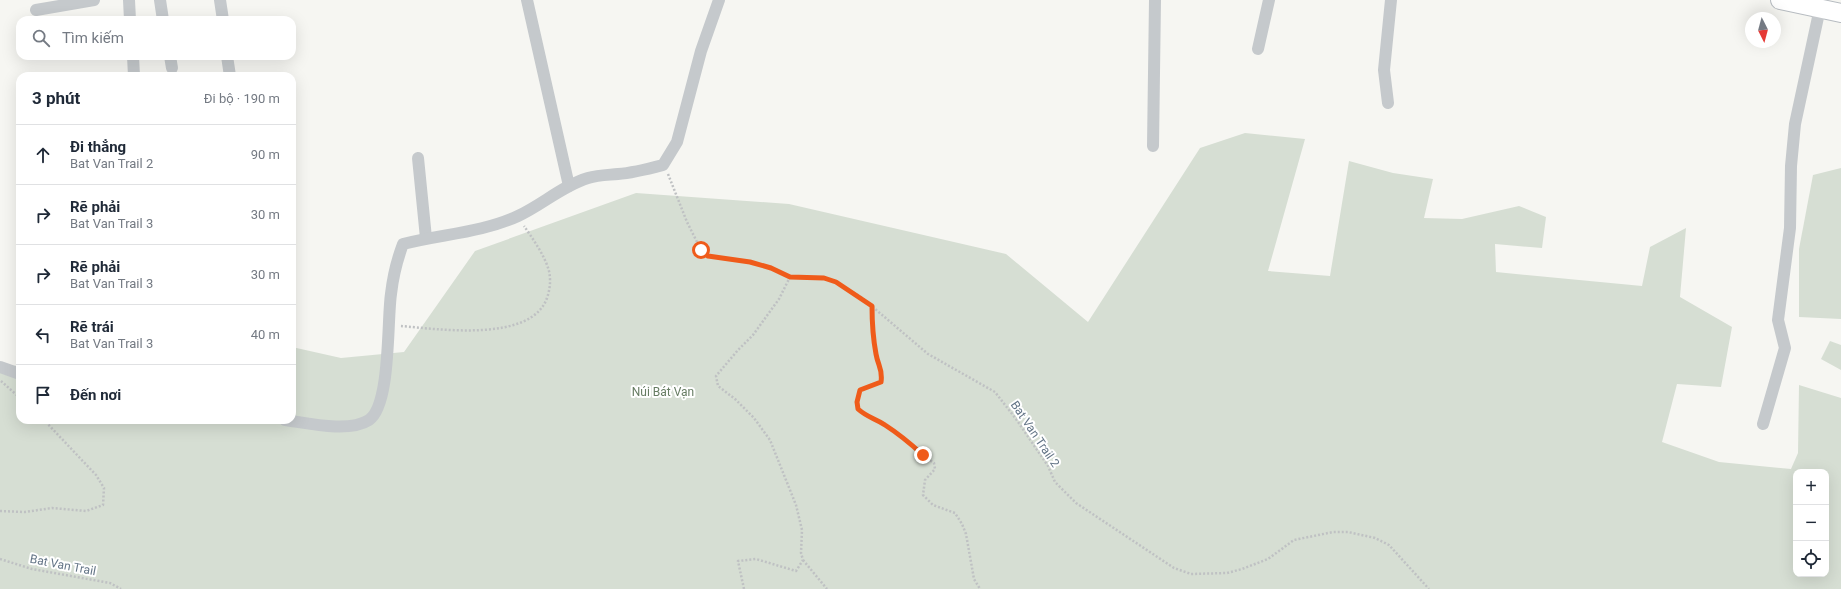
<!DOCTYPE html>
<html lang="vi">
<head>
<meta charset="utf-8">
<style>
	:root { --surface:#fff; --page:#f6f6f7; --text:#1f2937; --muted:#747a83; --line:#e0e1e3 }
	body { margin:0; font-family:Roboto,sans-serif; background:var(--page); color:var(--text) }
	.controls { position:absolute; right:12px; bottom:12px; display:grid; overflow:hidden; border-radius:8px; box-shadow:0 4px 16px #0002 }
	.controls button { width:36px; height:36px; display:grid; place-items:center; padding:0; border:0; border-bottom:1px solid var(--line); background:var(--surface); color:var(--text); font:20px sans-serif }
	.compass { position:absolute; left:1745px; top:12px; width:36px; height:36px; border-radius:50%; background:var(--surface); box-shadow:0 4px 16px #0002; rotate:174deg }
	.stop { position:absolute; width:12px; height:12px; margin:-9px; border:3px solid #ef5b1a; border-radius:50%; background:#fff }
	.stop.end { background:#ef5b1a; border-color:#fff; box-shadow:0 1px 4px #0008 }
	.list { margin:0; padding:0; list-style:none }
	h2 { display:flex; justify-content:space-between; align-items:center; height:52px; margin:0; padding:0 16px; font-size:17px }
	h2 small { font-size:13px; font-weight:400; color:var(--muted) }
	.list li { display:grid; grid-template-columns:26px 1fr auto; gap:12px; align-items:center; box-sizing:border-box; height:60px; padding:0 16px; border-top:1px solid var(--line) }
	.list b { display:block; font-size:15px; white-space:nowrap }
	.list p { margin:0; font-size:13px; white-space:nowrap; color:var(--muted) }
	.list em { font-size:13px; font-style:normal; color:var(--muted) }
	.icon { flex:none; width:22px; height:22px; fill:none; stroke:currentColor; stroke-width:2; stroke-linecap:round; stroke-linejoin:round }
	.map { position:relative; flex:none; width:1841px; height:589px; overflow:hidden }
	.search { position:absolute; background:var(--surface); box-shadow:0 4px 16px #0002; left:16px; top:16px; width:280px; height:44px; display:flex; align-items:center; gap:10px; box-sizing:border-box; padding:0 14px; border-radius:12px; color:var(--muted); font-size:15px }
	.panel { position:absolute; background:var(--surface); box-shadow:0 4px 16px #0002; left:16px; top:72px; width:280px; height:352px; border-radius:12px }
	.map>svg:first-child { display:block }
	.green { fill:#d6ded3; fill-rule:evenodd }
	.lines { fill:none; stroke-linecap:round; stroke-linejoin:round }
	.secondary-casing { stroke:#b7bcc1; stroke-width:20 }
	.path { stroke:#bfc1c3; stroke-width:2.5; stroke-dasharray:2 2; stroke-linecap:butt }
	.street { stroke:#c5c9cc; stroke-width:12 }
	.secondary { stroke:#fff; stroke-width:18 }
	.route { stroke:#ef5b1a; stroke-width:5 }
	.labels { text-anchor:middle; stroke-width:4; stroke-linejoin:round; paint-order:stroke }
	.park-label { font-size:12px; fill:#667c62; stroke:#fff }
	.street-label { font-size:12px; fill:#637486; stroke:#fff }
</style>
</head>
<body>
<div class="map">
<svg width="1841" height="589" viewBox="0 0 1841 589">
	<rect width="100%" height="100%" fill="#f6f6f2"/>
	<g class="green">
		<path d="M1245 133 1305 139 1268 271 1330 276 1349 161 1393 173 1433 179 1424 218 1462 219 1519 206 1546 217 1542 248 1495 244 1496 272 1642 286 1650 247 1686 228 1680 297 1732 327 1721 387 1677 384 1662 442 1719 462 1791 469 1798 453 1799 385 1841 398V589H0V368L20 365V420H292V347L341 358 404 352 475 251 636 193 789 204 1006 254 1088 322 1200 148ZM1796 472H1826V574H1796Z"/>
		<polygon points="1841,168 1841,319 1799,317 1799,249 1813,175"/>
		<polygon points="1830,341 1841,345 1841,370 1821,359"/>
	</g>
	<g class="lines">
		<g class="secondary-casing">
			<polyline id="secondary" points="1780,0 1841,13"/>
		</g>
		<g class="path">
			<polyline points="668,174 687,222 701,250 708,256 750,262 771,268 790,277 824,279 836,282 861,297 928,354 995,392 1016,419 1048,466 1055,482 1076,503 1174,568 1191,574 1227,573 1242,569 1268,559 1294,540 1333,532 1348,532 1375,538 1389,545 1429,589"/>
			<path d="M872 306C872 323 873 338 876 354 878 366 883 369 881 382L860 390 857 402 858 409C871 420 887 424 900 435 912 444 922 455 934 463L935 469 925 480 923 495 933 505 955 513 962 524 966 534 974 579 980 589"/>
			<path d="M401 326C438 329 531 343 547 298 550 289 551 281 549 271 545 256 533 239 524 226"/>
			<polyline points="1,381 20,398"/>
			<polyline points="0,511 25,512 52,508 86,511 103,505 104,488 96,475 44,420"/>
			<polyline points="0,559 32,569 110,583 121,589"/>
			<polyline points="803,560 827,589"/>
			<polyline points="744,589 738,561 756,559 796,571 803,560 801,553 802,530 796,505 770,440 754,418 735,399 718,386 716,376 738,350 753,335 779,299 790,277"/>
		</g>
		<g class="street">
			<polyline points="129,0 130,20"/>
			<polyline points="160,0 163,20"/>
			<polyline points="220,0 223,20"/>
			<polyline points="527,0 569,186"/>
			<polyline points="36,10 94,0"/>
			<polyline points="1258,49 1269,0"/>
			<polyline points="133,56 134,76"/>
			<polyline points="170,56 172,68"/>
			<polyline points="227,56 230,76"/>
			<polyline points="1388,103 1384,70 1391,0"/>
			<polyline points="1153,146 1155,0"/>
			<polyline points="418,158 426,238"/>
			<polyline points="0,367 20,374"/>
			<path d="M285 420C307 423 349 433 369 420 391 405 387 320 391 294 393 276 397 260 403 244 442 234 481 233 518 216 542 205 562 186 588 178 598 175 608 175 618 174 633 173 648 169 663 165L677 142 701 51 719 0"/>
			<polyline points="1763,424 1785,348 1778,320 1790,228 1791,166 1795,124 1820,8"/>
		</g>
		<use href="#secondary" class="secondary"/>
	</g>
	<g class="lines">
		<path class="route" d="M701 250 708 256 750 262 771 268 790 277 824 278 836 282 872 306C872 323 873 338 876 354 878 366 883 369 881 382L860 390 857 402 858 409C868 418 875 418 885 425 899 434 911 444 923 455"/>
	</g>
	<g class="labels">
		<g class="park-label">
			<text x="663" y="396">Núi Bát Vạn</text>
		</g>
		<g class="street-label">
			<text transform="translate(1035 434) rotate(56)" y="4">Bat Van Trail 2</text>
			<text transform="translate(63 565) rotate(11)" y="4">Bat Van Trail</text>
		</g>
	</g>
</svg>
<div class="controls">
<button>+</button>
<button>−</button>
<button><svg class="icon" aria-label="locate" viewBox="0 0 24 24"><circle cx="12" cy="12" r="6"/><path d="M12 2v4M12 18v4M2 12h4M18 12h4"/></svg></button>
</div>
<svg class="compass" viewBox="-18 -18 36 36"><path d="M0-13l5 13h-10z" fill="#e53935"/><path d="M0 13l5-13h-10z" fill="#747a83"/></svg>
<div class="stop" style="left:701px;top:250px"></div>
<div class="stop end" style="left:923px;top:455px"></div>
<div class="search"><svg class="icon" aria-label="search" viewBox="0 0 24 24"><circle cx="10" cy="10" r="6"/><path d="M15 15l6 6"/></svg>Tìm kiếm</div>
<section class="panel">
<h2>3 phút<small>Đi bộ · 190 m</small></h2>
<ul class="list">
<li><svg class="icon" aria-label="ahead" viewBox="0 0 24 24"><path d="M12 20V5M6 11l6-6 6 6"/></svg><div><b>Đi thẳng</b><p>Bat Van Trail 2</p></div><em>90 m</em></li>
<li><svg class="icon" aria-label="right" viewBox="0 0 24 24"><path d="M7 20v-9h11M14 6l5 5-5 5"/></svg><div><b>Rẽ phải</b><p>Bat Van Trail 3</p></div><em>30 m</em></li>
<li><svg class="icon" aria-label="right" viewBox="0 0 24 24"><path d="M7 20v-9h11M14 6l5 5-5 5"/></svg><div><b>Rẽ phải</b><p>Bat Van Trail 3</p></div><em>30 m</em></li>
<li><svg class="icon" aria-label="left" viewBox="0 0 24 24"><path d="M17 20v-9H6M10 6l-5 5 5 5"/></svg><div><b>Rẽ trái</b><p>Bat Van Trail 3</p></div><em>40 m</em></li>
<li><svg class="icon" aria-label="arrive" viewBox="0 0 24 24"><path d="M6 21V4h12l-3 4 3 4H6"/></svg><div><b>Đến nơi</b></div></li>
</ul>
</section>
</div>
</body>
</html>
